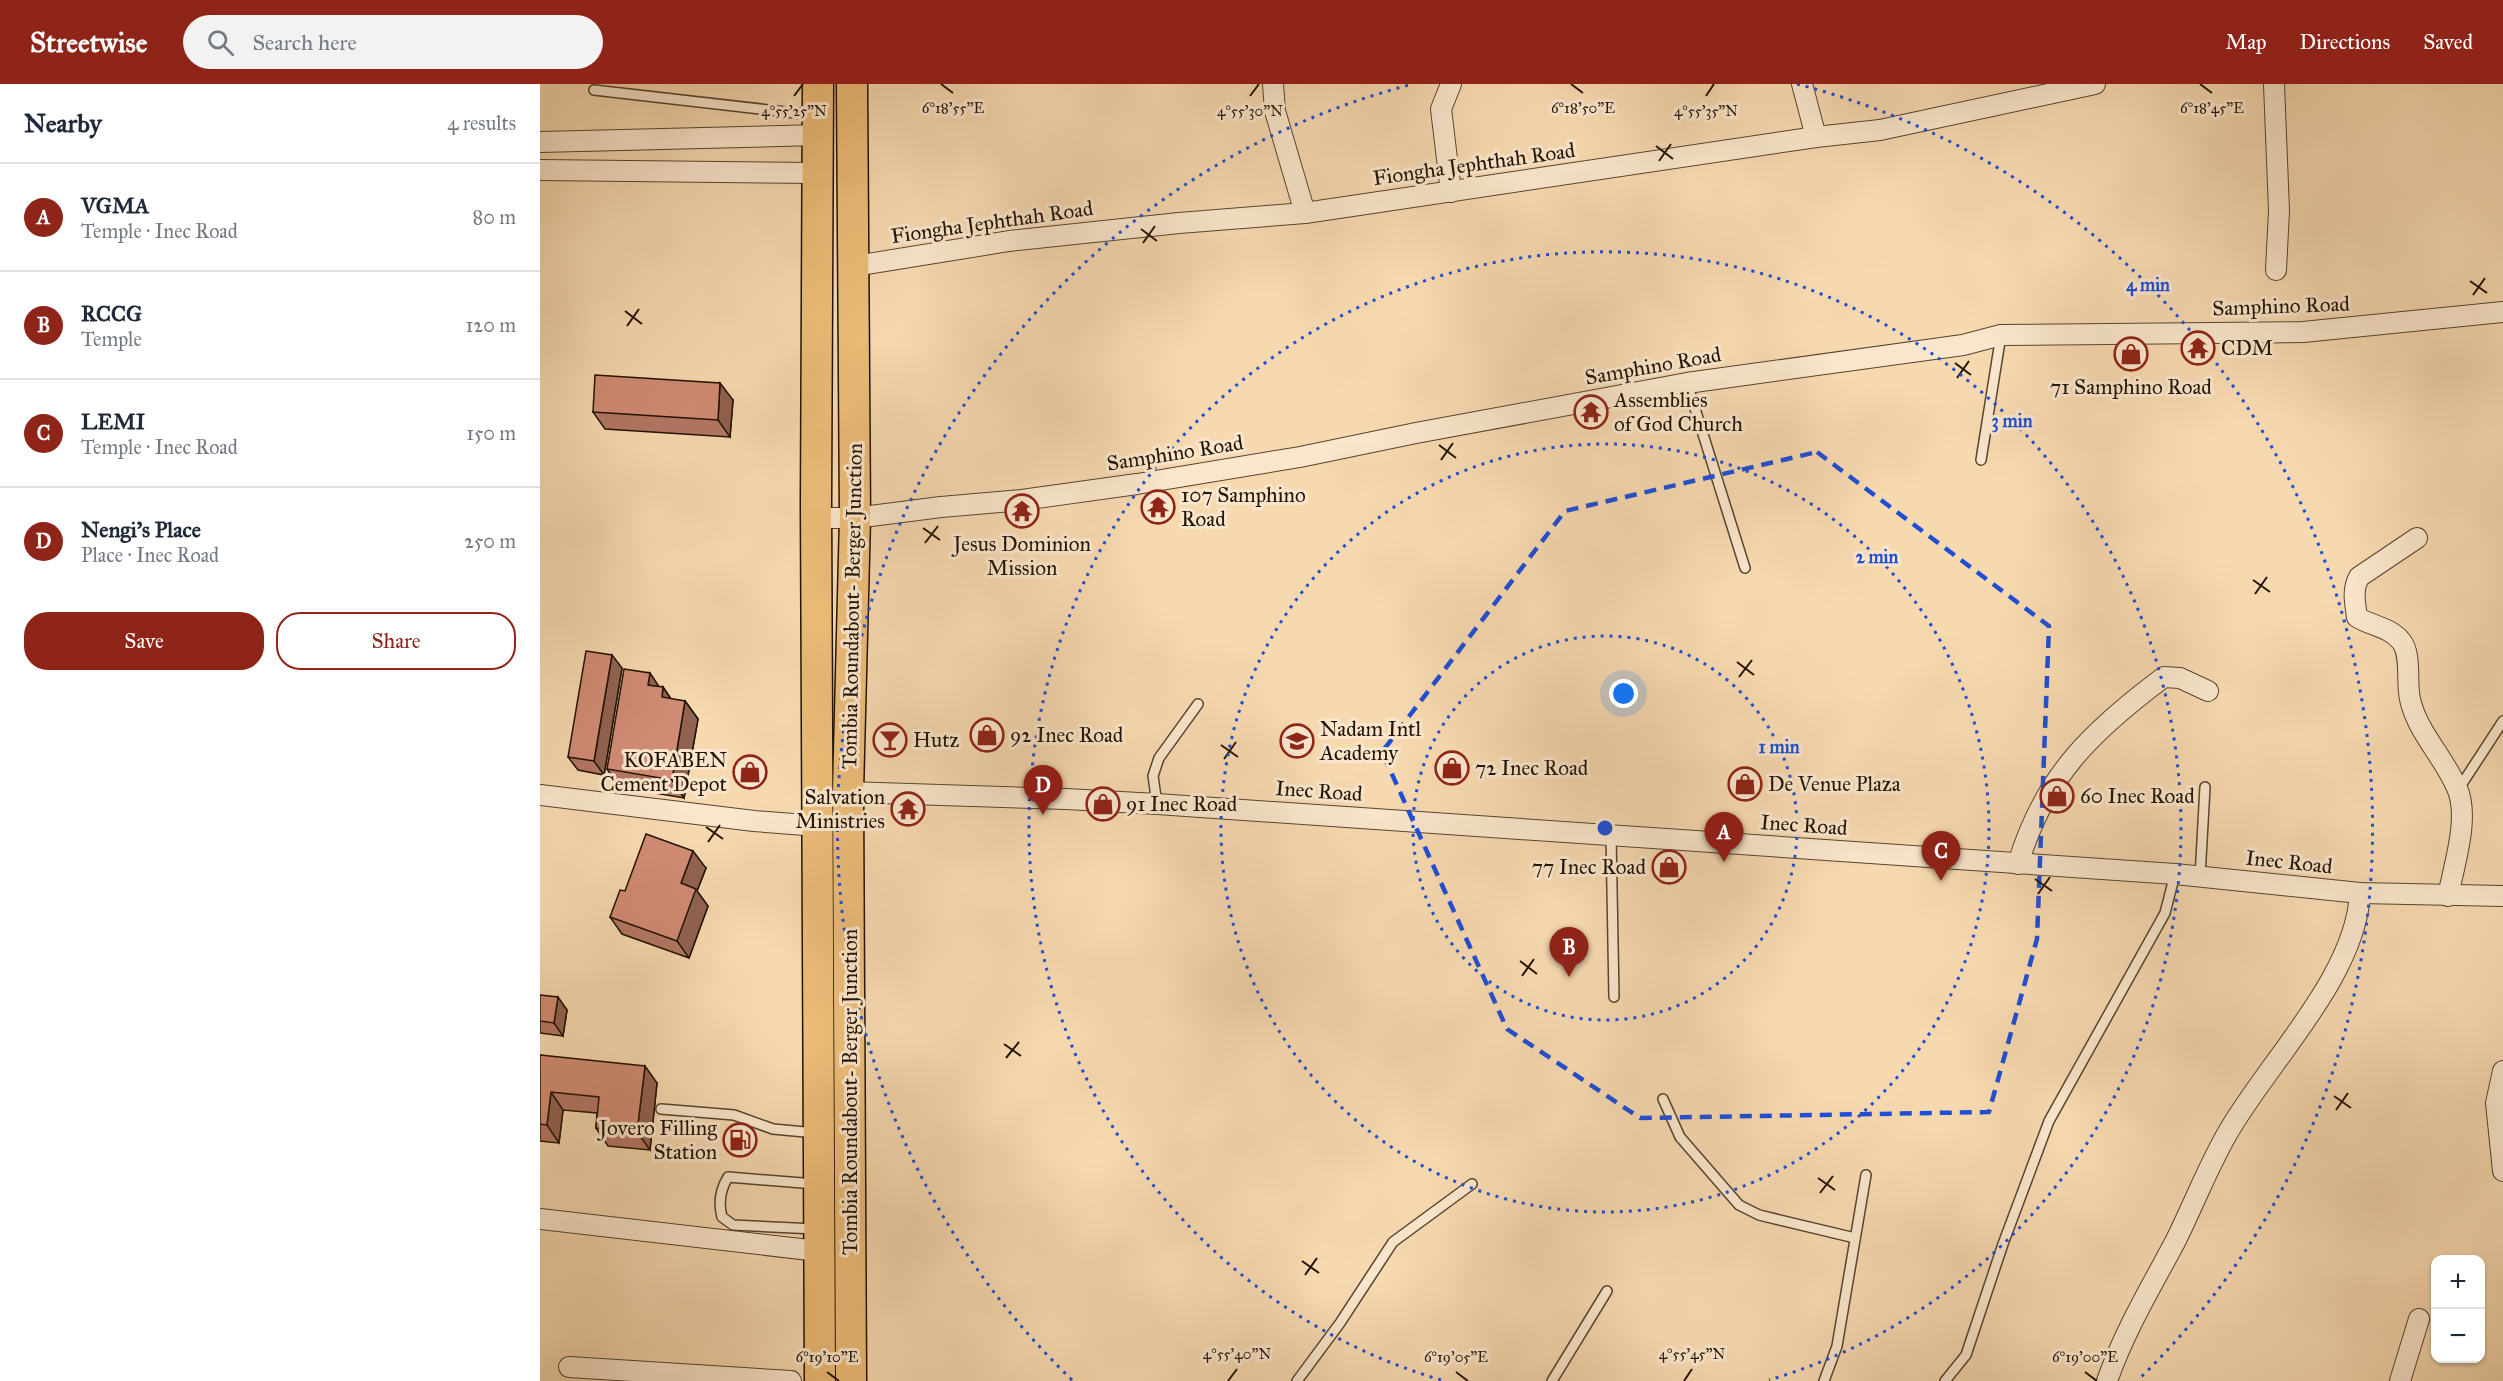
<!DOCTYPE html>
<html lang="en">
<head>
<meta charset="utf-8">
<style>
	:root { --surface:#fff; --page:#f2f2f3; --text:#1f2937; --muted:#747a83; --line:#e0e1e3; --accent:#8f2418 }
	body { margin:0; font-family:"IM FELL Great Primer",serif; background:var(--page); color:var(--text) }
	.controls { position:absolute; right:18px; bottom:18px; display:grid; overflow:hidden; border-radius:12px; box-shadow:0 2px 4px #0004 }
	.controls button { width:54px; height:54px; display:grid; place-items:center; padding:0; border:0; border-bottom:2px solid var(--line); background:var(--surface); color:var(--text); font:30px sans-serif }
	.you { position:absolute; left:1084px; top:610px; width:21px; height:21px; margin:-15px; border:4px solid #fff; border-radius:50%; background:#1a73e8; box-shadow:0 0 0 9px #1a73e833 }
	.badge { display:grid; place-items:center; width:39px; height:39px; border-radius:50%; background:var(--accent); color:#fff; font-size:20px; font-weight:700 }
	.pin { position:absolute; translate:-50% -50px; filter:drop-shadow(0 2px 3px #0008) }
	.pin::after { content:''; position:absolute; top:32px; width:21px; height:18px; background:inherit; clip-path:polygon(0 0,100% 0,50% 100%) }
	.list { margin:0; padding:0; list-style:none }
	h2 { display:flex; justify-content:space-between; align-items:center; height:78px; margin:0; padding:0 24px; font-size:26px }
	h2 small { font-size:20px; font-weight:400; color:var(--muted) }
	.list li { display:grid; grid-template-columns:39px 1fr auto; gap:18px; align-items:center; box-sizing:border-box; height:108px; padding:0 24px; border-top:2px solid var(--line) }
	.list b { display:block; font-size:22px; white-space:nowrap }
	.list p { margin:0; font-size:20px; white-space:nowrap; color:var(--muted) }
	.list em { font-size:20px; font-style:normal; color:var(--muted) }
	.actions { display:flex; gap:12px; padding:18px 24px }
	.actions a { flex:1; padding:14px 0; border:2px solid var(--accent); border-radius:24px; text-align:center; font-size:21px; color:var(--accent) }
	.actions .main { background:var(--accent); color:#fff }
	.icon { flex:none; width:33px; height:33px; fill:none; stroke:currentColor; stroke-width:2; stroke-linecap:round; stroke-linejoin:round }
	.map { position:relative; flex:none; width:1963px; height:1297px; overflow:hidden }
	header { display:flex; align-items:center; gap:36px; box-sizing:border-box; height:84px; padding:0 30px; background:var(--accent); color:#fff }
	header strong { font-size:28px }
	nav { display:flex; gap:33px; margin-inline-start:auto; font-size:21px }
	.search { width:420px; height:54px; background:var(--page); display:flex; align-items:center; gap:15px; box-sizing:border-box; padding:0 21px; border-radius:33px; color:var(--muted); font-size:22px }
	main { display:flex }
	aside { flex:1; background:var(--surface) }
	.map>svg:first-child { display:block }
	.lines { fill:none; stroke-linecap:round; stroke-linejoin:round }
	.lane-casing { stroke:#564430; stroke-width:12 }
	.street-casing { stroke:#564430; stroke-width:22 }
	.primary-casing { stroke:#211305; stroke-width:33 }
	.lane { stroke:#fae6cc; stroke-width:9 }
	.street { stroke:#fae6cc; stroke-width:20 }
	.primary { stroke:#ecbc78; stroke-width:30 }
	.wall { fill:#b47865; stroke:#211305; stroke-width:1.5 }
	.shaded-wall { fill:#926252; stroke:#211305; stroke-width:1.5 }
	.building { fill:#d18c75; stroke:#211305; stroke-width:1.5 }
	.marked { fill:none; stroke:#1d4ed8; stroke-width:4.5; stroke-dasharray:12 8; stroke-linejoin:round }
	.ticks { fill:none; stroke:#211305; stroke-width:2 }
	.ring { fill:none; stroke:#1d4ed8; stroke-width:3; stroke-dasharray:3 6 }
	.labels { text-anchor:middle; stroke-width:6; stroke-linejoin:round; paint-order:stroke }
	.street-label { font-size:21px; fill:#211305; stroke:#fae6cc }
	.poi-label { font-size:21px; fill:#211305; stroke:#fae6cc; text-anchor:start }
	.ticks-label { font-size:15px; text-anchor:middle; fill:#211305; stroke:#fae6cc; stroke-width:6; stroke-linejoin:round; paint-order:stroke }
	.centre { fill:#1d4ed8; stroke:#fae6cc; stroke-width:3 }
	.ring-label { font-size:18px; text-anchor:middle; font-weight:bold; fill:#1d4ed8; stroke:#fae6cc; stroke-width:6; stroke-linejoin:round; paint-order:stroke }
</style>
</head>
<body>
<header>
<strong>Streetwise</strong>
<div class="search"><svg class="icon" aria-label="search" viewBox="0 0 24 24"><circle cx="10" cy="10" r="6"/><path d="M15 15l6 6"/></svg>Search here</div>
<nav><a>Map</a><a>Directions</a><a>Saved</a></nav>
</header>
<main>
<aside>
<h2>Nearby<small>4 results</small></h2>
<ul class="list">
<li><span class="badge">A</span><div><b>VGMA</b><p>Temple · Inec Road</p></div><em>80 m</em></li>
<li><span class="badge">B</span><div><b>RCCG</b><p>Temple</p></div><em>120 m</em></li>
<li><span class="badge">C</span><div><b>LEMI</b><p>Temple · Inec Road</p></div><em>150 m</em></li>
<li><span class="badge">D</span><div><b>Nengi's Place</b><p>Place · Inec Road</p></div><em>250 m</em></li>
</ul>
<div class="actions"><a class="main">Save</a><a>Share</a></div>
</aside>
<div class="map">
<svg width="1963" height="1297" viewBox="0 0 1963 1297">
	<rect width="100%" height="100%" fill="#f7d9b0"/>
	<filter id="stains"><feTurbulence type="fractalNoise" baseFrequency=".00333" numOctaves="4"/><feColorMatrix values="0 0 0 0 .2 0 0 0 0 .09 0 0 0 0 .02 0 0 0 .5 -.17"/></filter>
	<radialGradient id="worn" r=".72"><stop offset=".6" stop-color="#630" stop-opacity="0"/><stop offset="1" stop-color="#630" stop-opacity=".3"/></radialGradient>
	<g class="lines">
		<g class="lane-casing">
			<g id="lane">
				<polyline points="54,6 273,31"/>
				<polyline points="1147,299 1205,484"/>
				<polyline points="1441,376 1461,251"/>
				<polyline points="1918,706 1963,637"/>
				<polyline points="617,720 613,692 619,674 658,620"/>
				<polyline points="1071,751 1074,913"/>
				<polyline points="1660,793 1665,703"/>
				<polyline points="1123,1015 1140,1053 1199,1121 1219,1131 1315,1154"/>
				<polyline points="121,1025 194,1031 233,1045 276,1049"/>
				<path d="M275 1145 193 1141 182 1133C178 1118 180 1106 188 1093L275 1100"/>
				<polyline points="757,1297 800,1239 853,1158 932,1100"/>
				<polyline points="1012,1297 1067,1207"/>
				<polyline points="1284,1297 1297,1262 1326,1091"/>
				<polyline points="1405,1297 1426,1271 1463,1160 1509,1037 1625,829 1635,790"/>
			</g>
		</g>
		<g class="street-casing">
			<g id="street">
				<polyline points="733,0 735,27 765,129"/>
				<polyline points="911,0 901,25 911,108"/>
				<polyline points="1262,0 1276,53"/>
				<polyline points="1734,0 1739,127 1736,186"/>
				<polyline points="0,58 279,51"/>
				<polyline points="0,86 278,89"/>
				<polyline points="315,182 469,157 639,139 765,129 1276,53 1340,46 1555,0"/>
				<polyline points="276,434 315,434 401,423 482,416 597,400 760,373 876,349 1147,299 1423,261 1461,251 1763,248 1963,228"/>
				<path d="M1877 454 1819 493C1812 506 1815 518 1817 533 1831 542 1850 543 1861 557 1872 570 1866 598 1870 615 1877 648 1904 673 1917 704 1930 733 1914 781 1908 812"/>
				<polyline points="308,708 526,715 617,720 1635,790 1820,809 1963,812"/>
				<polyline points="0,711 214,737 278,742"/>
				<path d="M1478 780C1504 692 1553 646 1624 593L1640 594 1668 607"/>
				<polyline points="1963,987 1956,1019 1963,1087"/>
				<polyline points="0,1135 278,1167"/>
				<polyline points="29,1283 251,1297"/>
				<path d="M1567 1297C1585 1246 1610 1205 1635 1158 1653 1122 1667 1085 1687 1050 1727 979 1816 893 1820 809"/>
				<polyline points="1860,1297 1879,1235"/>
			</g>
		</g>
		<g class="primary-casing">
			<g id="primary">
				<polyline points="278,0 276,421 280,1297"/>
				<polyline points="311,1297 308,708 315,434 312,0"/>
			</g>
		</g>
		<use href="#lane" class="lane"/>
		<use href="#street" class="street"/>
		<use href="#primary" class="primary"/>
	</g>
	<g class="wall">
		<polygon points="193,316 190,353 65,345 53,328"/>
		<polygon points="82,584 64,691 38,686 28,673"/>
		<polygon points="119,603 123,603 131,615 145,617 158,635 144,714 79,703 67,685"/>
		<polygon points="166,784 157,807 168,822 149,874 82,850 70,833 85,807"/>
		<polygon points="0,911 27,926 23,952 0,949"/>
		<polygon points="0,971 117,999 110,1066 68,1062 56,1044 57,1029 23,1026 19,1059 0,1057"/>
	</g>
	<g class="shaded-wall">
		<polygon points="180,299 193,316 190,353 178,336"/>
		<polygon points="72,571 82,584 64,691 54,677"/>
		<polygon points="110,589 122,607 108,601"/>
		<polygon points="123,603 135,621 122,613"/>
		<polygon points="145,617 158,635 144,714 132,696"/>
		<polygon points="153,767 166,784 157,807 168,822 149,874 137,857 141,799"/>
		<polygon points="18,913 27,926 23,952 14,939"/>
		<polygon points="105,982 117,999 110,1066 97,1048"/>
		<polygon points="11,1008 23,1026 19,1059 7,1041"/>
	</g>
	<g class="building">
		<polygon points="55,291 180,299 178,336 53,328"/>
		<polygon points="46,567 72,571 54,677 28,673"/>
		<polygon points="84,585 110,589 108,601 123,603 122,613 145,617 132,696 67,685"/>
		<polygon points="106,750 153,767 141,799 156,805 137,857 70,833 80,806 85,807"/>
		<polygon points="0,911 18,913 14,939 0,937"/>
		<polygon points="0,971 105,982 97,1048 56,1044 59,1013 11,1008 7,1041 0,1040"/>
	</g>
	<path class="marked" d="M1277 368 1509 542 1497 855 1449 1028 1100 1034 967 945 842 668 1025 427Z"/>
	<path class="ticks" d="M401 0 413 9M1031 0 1043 9M1660 0 1672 9M254 12 263 0M710 12 719 0M1166 12 1174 0M1116 62 1133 75M1119 77 1131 60M601 145 617 157M603 159 615 142M1930 197 1947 209M1933 211 1945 194M85 227 102 240M87 242 99 225M1415 279 1431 291M1417 294 1429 277M899 361 916 374M901 376 913 359M383 444 400 456M385 459 398 442M1713 496 1730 508M1715 510 1727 493M1197 578 1214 591M1199 593 1212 576M681 661 698 673M684 675 696 658M166 743 183 755M168 758 180 741M1495 795 1512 807M1498 810 1510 793M980 877 997 890M982 892 994 875M464 960 481 972M466 974 479 958M1794 1012 1811 1024M1796 1026 1808 1009M1278 1094 1295 1106M1280 1109 1293 1092M762 1177 779 1189M765 1191 777 1174M287 1288 299 1297M916 1288 928 1297M1545 1288 1557 1297M688 1297 697 1285M1144 1297 1152 1285"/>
	<g class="ring">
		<circle cx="1065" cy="744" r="192"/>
		<circle cx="1065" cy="744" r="384"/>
		<path d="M901 1296A576 576 0 1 1 1229 1296"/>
		<path d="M532 1296A768 768 0 0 1 873 0M1257 0A768 768 0 0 1 1598 1296"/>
	</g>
	<defs>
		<g id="temple-ring" transform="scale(1.725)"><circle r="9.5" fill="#fae6cc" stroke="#8f2418" stroke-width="1.5"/><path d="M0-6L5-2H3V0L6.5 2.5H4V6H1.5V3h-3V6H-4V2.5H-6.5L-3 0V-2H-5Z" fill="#8f2418"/></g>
		<g id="shop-ring" transform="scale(1.725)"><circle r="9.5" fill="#fae6cc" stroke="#8f2418" stroke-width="1.5"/><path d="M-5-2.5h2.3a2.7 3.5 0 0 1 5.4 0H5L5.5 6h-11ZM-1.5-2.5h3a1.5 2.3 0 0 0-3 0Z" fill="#8f2418"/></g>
		<g id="bar-ring" transform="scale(1.725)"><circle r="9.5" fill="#fae6cc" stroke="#8f2418" stroke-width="1.5"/><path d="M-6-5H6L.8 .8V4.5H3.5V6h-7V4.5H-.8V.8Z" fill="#8f2418"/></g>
		<g id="school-ring" transform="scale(1.725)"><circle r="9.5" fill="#fae6cc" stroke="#8f2418" stroke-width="1.5"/><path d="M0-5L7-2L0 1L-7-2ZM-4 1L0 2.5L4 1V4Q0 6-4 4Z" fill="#8f2418"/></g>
		<g id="fuel-ring" transform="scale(1.725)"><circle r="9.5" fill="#fae6cc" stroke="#8f2418" stroke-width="1.5"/><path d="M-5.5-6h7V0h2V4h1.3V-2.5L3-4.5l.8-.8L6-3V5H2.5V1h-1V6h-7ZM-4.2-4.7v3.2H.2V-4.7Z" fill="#8f2418"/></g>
	</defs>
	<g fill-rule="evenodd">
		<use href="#temple-ring" x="1658" y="264"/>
		<use href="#shop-ring" x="1591" y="270"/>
		<use href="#temple-ring" x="1051" y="328"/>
		<use href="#temple-ring" x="618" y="423"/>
		<use href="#temple-ring" x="482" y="427"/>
		<use href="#shop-ring" x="447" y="651"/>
		<use href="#bar-ring" x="350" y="656"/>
		<use href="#school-ring" x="757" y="657"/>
		<use href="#shop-ring" x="912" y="684"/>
		<use href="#shop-ring" x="210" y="688"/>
		<use href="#shop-ring" x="1205" y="700"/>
		<use href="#shop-ring" x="1517" y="712"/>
		<use href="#shop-ring" x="563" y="720"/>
		<use href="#temple-ring" x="368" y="725"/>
		<use href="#shop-ring" x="1129" y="783"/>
		<use href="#fuel-ring" x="200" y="1056"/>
	</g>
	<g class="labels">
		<g class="street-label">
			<text transform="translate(934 80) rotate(-8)" y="7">Fiongha Jephthah Road</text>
			<text transform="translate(452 138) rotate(-8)" y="7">Fiongha Jephthah Road</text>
			<text transform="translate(1741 222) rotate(-2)" y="7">Samphino Road</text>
			<text transform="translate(1113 282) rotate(-10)" y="7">Samphino Road</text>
			<text transform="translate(635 369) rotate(-9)" y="7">Samphino Road</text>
			<text transform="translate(312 522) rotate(-89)" y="7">Tombia Roundabout- Berger Junction</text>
			<text transform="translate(779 707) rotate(4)" y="7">Inec Road</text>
			<text transform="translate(1264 741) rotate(4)" y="7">Inec Road</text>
			<text transform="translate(1749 778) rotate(6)" y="7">Inec Road</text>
			<text transform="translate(310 1008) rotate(-90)" y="7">Tombia Roundabout- Berger Junction</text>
		</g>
		<g class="poi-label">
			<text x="1681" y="271">CDM</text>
			<text x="1591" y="310" text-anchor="middle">71 Samphino Road</text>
			<text x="1074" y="323">Assemblies<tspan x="1074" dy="24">of God Church</tspan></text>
			<text x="641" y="418">107 Samphino<tspan x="641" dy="24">Road</tspan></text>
			<text x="482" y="467" text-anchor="middle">Jesus Dominion<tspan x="482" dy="24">Mission</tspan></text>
			<text x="780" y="652">Nadam Intl<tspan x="780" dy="24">Academy</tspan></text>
			<text x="470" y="658">92 Inec Road</text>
			<text x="373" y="663">Hutz</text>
			<text x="187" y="683" text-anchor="end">KOFABEN<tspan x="187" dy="24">Cement Depot</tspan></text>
			<text x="935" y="691">72 Inec Road</text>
			<text x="1228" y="707">De Venue Plaza</text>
			<text x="1540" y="719">60 Inec Road</text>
			<text x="345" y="720" text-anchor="end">Salvation<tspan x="345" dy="24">Ministries</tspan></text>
			<text x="586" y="727">91 Inec Road</text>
			<text x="1106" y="790" text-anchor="end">77 Inec Road</text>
			<text x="177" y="1051" text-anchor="end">Jovero Filling<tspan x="177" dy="24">Station</tspan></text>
		</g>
	</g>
	<g class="ticks-label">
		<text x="1043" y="29">6°18'50"E</text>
		<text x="1672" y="29">6°18'45"E</text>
		<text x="413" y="29">6°18'55"E</text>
		<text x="710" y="32">4°55'30"N</text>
		<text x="1166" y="32">4°55'35"N</text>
		<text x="254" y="32">4°55'25"N</text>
		<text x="697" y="1275">4°55'40"N</text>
		<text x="1152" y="1275">4°55'45"N</text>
		<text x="287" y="1278">6°19'10"E</text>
		<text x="916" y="1278">6°19'05"E</text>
		<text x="1545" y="1278">6°19'00"E</text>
	</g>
	<circle cx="1065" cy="744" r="9" class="centre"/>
	<g class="ring-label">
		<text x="1608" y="207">4 min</text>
		<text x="1472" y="343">3 min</text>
		<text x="1337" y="479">2 min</text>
		<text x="1239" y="669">1 min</text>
	</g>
	<rect width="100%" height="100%" filter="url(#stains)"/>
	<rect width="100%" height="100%" fill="url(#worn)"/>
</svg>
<div class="controls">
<button>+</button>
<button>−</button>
</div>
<div class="you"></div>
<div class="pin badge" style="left:1184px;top:778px">A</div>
<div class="pin badge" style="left:1029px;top:893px">B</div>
<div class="pin badge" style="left:1401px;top:797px">C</div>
<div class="pin badge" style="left:503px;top:731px">D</div>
</div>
</main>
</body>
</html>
